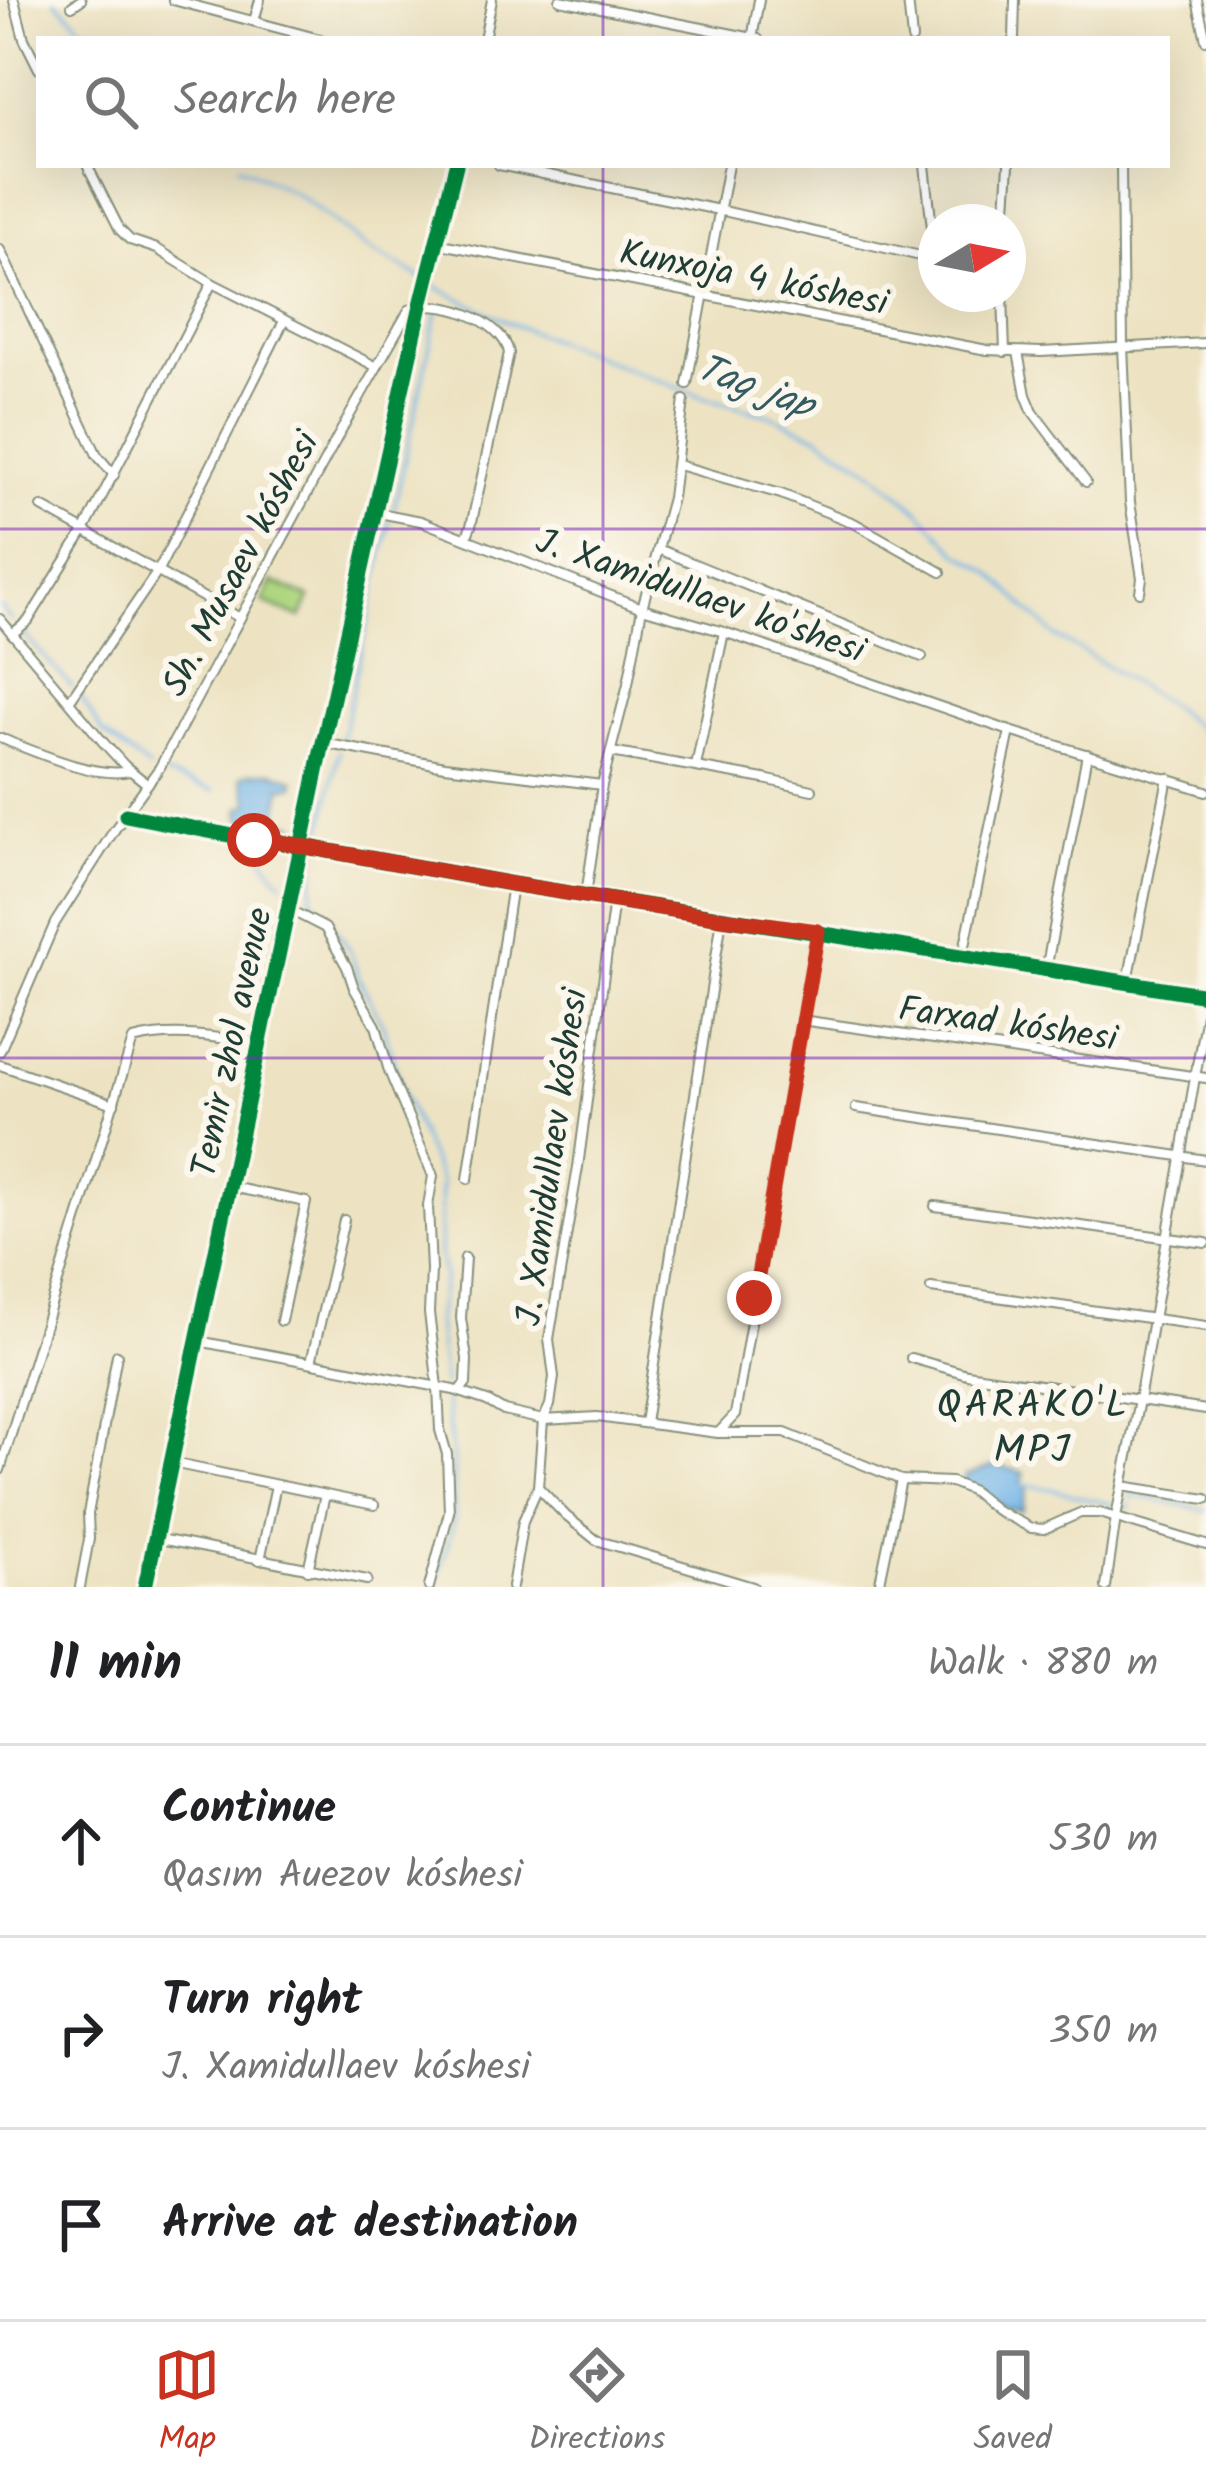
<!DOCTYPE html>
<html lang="en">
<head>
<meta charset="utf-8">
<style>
	:root { --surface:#fff; --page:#f2f2f2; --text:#202124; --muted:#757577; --line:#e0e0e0; --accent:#c8321e }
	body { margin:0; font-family:Kalam,sans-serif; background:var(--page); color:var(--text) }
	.compass { position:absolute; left:918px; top:204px; width:108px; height:108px; border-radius:50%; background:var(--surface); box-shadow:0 12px 48px #0002; rotate:80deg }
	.stop { position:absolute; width:36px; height:36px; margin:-27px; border:9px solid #c8321e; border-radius:50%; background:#fff }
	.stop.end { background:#c8321e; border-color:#fff; box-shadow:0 3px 12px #0008 }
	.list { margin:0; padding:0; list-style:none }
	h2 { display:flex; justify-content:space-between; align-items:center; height:156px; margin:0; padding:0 48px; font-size:51px }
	h2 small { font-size:39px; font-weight:400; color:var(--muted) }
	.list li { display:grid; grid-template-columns:78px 1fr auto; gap:36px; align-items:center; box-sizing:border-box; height:192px; padding:0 48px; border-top:3px solid var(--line) }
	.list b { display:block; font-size:45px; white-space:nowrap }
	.list p { margin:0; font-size:39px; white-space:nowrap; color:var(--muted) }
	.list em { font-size:39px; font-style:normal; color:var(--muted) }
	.icon { flex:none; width:66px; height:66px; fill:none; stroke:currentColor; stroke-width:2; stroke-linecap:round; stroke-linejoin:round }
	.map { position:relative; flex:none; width:1206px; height:1587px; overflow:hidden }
	.search { position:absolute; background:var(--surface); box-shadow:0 12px 48px #0002; left:36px; right:36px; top:36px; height:132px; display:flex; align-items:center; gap:30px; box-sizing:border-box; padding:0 42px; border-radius:0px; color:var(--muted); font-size:45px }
	.sheet { height:732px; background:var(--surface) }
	nav { display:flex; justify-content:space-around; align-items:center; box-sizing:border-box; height:168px; border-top:3px solid var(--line); background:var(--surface); font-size:33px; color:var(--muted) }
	nav a { display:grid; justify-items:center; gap:6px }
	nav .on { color:var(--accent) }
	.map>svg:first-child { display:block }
	.green { fill:#afd680; stroke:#678a5a; stroke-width:3 }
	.water { fill:#73b5e8; stroke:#49798e; stroke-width:3 }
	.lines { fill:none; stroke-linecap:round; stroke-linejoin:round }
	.stream { stroke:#73b5e8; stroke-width:3 }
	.minor-casing { stroke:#86907c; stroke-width:12 }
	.minor { stroke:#fff; stroke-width:8 }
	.cycleway-casing { stroke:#fbf7ec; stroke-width:22 }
	.cycleway { stroke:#00873e; stroke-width:15 }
	.route { stroke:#c8321e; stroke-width:15 }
	.grid { fill:none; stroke:#7b2cbf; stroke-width:3; stroke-opacity:0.55 }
	.labels { text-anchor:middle; stroke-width:12; stroke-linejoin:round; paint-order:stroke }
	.street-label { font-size:36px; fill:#1f3d34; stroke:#fbf7ec }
	.water-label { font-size:39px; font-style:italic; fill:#345b61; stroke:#fbf7ec }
	.neighbourhood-label { font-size:39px; letter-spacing:3px; fill:#1f3d34; stroke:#fbf7ec }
</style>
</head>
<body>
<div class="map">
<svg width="1206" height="1587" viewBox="0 0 1206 1587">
	<rect width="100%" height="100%" fill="#fbf7ec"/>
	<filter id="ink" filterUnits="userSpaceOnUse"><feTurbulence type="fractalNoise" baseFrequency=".00833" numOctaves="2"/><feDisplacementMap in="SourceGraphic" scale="24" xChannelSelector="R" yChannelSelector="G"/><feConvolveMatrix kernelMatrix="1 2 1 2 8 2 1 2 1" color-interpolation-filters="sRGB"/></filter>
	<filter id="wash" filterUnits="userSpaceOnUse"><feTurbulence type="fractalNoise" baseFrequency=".004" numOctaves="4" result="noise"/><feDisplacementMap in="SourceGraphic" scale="48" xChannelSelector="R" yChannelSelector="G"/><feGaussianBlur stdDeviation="2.7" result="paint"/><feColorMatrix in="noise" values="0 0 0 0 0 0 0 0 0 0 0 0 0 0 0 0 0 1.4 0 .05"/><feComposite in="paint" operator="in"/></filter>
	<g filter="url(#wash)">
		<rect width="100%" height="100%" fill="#ede3c3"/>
		<polygon class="green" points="272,582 310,597 301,618 263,602"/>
		<g class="water">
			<path d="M271 772 294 779V786L281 787 278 819 296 825V832C282 838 273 832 262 824L250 826 241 818 240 808 250 804 241 777 250 773Z"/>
			<polygon points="996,1465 1024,1473 1022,1485 1027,1488 1022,1511 1006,1509 963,1483 966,1476"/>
		</g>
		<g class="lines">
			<g class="stream">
				<polyline points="55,0 95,39"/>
				<polyline points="239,165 301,197 366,247 444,291 512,324 700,396 769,415 818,436 871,470 919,511 956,551 990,572 1056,637 1079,649 1172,707 1206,735"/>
				<polyline points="394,509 437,312"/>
				<polyline points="0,607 12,621"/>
				<polyline points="22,632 72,687"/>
				<polyline points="80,696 102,732 150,769"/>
				<polyline points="341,742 390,521"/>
				<polyline points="163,774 214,791"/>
				<polyline points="257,845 273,872 282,882"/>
				<polyline points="319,845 339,750"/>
				<polyline points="316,856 312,898 349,948 359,978 383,1026 404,1095 441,1183 440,1253 444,1276 437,1321 444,1384"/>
				<path d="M1022 1486C1044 1485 1062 1492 1083 1498 1094 1501 1103 1501 1113 1505"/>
				<polyline points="1129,1497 1138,1496 1206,1510"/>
				<polyline points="1123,1507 1129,1508 1130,1504"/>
				<polyline points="436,1587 454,1521 454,1472 445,1394"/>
			</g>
		</g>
	</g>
	<g filter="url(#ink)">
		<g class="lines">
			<g class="minor-casing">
				<g id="minor">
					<polyline points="14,0 24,39 39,69"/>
					<polyline points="173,0 320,39"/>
					<polyline points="560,0 758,39"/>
					<polyline points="908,0 912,39"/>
					<polyline points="1197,0 1206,40"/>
					<polyline points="72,6 81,0"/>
					<polyline points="254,21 260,0"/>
					<polyline points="484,39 492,0"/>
					<polyline points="752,39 759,0"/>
					<polyline points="1014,39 1015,0"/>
					<polyline points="87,165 120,230 130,240 157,249 212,283 377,367"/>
					<polyline points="499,165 719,210 925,257 935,255 925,165"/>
					<polyline points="1121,165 1123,346 1130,502 1142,578 1140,592"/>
					<polyline points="1005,222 1009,165"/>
					<polyline points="436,243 987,350 1041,352 1206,343"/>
					<polyline points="0,250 97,455 114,475"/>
					<polyline points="1003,294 1005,352"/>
					<polyline points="1018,352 1026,395 1033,412 1086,482"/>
					<polyline points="687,384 728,165"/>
					<polyline points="678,465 781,494 854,523 941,572"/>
					<polyline points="42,507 240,618"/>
					<polyline points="374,512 421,521 642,608 724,632 1010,731 1206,791"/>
					<polyline points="658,549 922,657"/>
					<polyline points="0,619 103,742 125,766 146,783"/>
					<polyline points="12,634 28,621 84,531 212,283"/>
					<polyline points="70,700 158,571 284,321"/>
					<path d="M0 738C34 751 94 779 130 771"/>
					<polyline points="323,743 445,766 602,785"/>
					<polyline points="611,752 764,779 812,790"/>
					<polyline points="696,766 724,632"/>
					<polyline points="126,815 254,840 263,839 512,884 1206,995"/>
					<polyline points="586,895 602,785 628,684 642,608 672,498 684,400"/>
					<polyline points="614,900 578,1167 549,1339 554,1377 550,1405 543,1420 538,1487 566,1516 596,1540 753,1587"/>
					<polyline points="288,909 325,928 347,967 354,988 376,1026 389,1071 433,1176 428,1206 431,1270 429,1313 438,1387 440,1430 447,1454 449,1512 429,1587"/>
					<polyline points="963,955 1010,731"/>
					<polyline points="1046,970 1087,754"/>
					<polyline points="1128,981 1168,778"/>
					<polyline points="801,1020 1206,1078"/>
					<path d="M0 1051 55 923 115 829 160 767 338 436 409 310C439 297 503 320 509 353L471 526 466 538"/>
					<polyline points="0,1065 114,1104"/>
					<polyline points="856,1108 1206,1160"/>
					<polyline points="468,1179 512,884"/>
					<polyline points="231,1187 306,1202 281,1321"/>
					<polyline points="935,1206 1206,1243"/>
					<polyline points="931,1288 1206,1326"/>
					<polyline points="198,1341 454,1390 487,1401 504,1411 543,1420 597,1417 718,1433 785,1433 901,1480 951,1482 971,1490 996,1510 1031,1528 1044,1529 1080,1513 1100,1513 1206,1545"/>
					<polyline points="911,1358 967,1374 1206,1410"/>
					<polyline points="311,1362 344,1220"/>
					<polyline points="459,1391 466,1384 467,1359 461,1318 465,1258"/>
					<polyline points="645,1423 722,918"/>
					<polyline points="719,1432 735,1415 818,931"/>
					<polyline points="172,1463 374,1505"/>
					<path d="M0 1470 133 1040C175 1029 218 1038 261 1044"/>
					<polyline points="1122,1486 1206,1499"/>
					<polyline points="155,1538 367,1580"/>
					<polyline points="260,1560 276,1485"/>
					<polyline points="308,1570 325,1495"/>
					<polyline points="80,1587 89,1539 88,1514 117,1355"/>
					<polyline points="145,1587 323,743 421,305 456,165"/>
					<polyline points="512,1587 523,1521 538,1487"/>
					<polyline points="879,1587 901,1480"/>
					<polyline points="1106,1587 1116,1517 1139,1400 1206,1014"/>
				</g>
			</g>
			<use href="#minor" class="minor"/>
			<g class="cycleway-casing">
				<g id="cycleway">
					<polyline points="126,815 254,840 263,839 512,884 1206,995"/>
					<polyline points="145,1587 323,743 421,305 456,165"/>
				</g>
			</g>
			<use href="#cycleway" class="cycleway"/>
		</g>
	</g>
	<g class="lines" filter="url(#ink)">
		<polyline class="route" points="254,840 263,839 512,884 722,918 818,931 754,1298"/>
	</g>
	<path class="grid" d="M603 0V39M603 165V1587M0 529H1206M0 1058H1206"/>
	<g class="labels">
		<g class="street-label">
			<text transform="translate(754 276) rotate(11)" y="13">Kunxoja 4 kóshesi</text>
			<text transform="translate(239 563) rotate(-62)" y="13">Sh. Musaev kóshesi</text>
			<text transform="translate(701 594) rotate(19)" y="13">J. Xamidullaev ko'shesi</text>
			<text transform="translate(1008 1022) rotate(8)" y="13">Farxad kóshesi</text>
			<text transform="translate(230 1042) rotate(-78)" y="13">Temir zhol avenue</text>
			<text transform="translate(550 1157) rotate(-82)" y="13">J. Xamidullaev kóshesi</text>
		</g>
		<g class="water-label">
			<text transform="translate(756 385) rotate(20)" y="14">Tag jap</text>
		</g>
		<g class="neighbourhood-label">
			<text x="1033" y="1417">QARAKO'L<tspan x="1033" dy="45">MPJ</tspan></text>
		</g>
	</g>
</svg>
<svg class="compass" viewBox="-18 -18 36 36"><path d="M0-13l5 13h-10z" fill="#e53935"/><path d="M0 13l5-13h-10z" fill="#757577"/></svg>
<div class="stop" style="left:254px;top:840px"></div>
<div class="stop end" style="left:754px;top:1298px"></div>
<div class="search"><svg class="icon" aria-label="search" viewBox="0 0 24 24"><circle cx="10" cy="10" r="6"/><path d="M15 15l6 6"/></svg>Search here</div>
</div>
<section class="sheet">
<h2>11 min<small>Walk · 880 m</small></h2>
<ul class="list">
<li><svg class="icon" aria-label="ahead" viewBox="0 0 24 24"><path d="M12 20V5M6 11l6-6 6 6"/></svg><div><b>Continue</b><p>Qasım Auezov kóshesi</p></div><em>530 m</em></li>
<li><svg class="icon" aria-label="right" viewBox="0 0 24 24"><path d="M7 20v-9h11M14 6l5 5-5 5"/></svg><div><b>Turn right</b><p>J. Xamidullaev kóshesi</p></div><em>350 m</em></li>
<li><svg class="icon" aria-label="arrive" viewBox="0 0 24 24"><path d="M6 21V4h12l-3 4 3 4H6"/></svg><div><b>Arrive at destination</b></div></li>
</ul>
</section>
<nav>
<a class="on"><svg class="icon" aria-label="map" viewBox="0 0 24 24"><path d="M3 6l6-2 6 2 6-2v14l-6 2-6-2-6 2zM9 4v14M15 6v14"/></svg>Map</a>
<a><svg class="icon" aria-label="directions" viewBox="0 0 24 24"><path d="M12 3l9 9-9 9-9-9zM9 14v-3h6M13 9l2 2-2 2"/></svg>Directions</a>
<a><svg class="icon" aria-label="saved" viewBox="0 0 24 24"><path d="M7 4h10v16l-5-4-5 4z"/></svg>Saved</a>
</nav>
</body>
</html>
